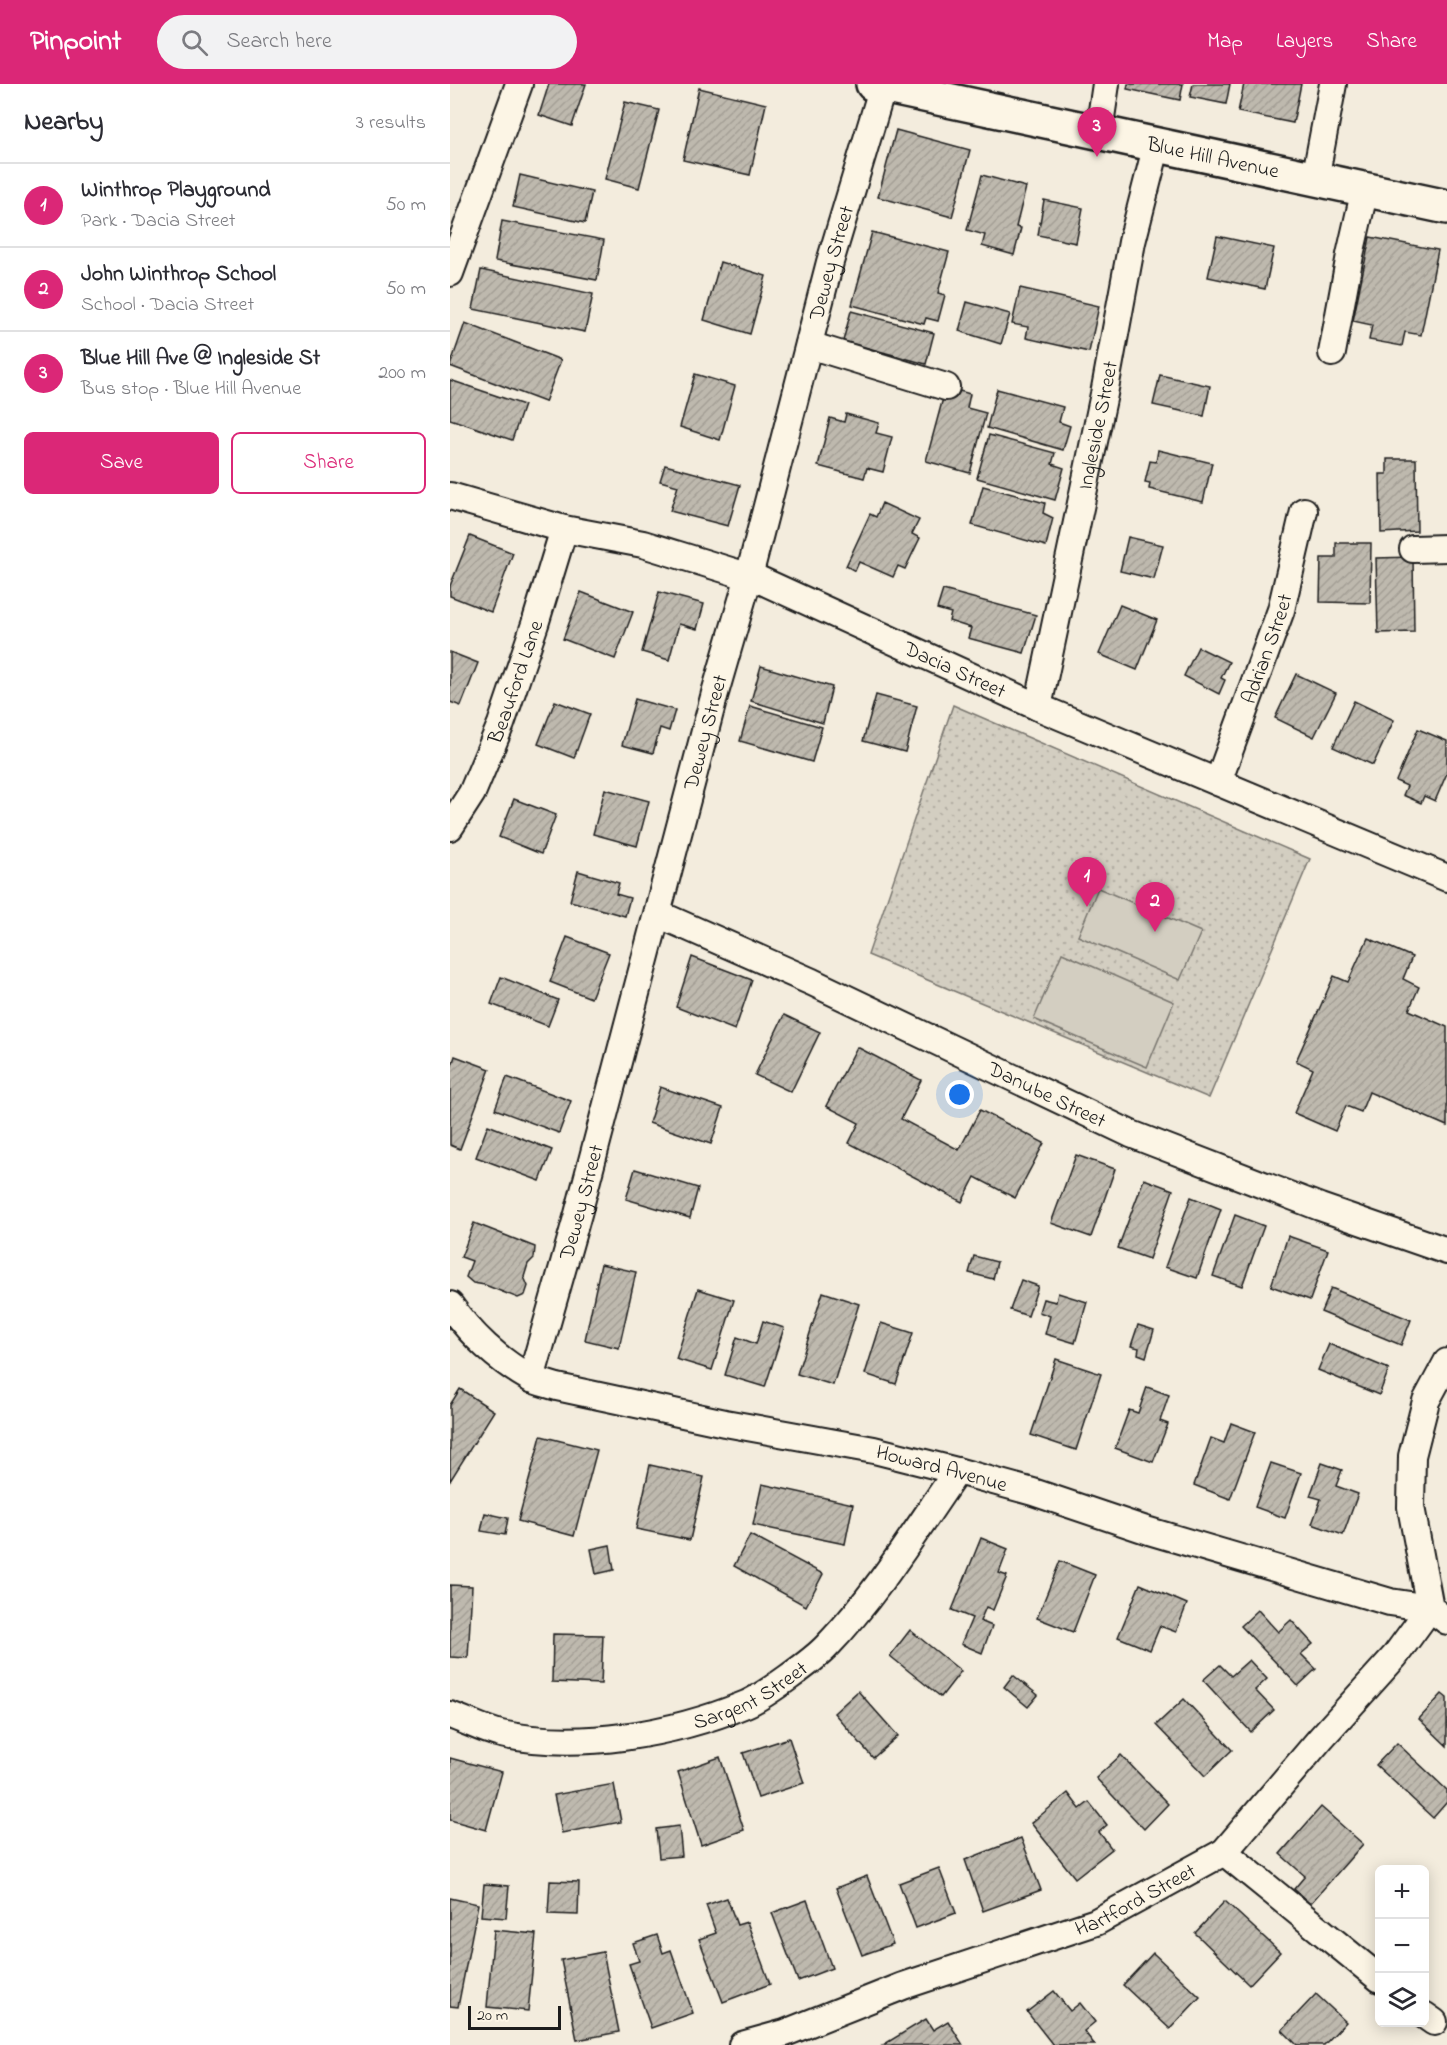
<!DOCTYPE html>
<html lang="en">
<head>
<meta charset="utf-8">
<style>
	:root { --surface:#fff; --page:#f2f2f3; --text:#2b2b33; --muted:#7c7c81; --line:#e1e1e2; --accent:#db2777 }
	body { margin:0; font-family:"Indie Flower",sans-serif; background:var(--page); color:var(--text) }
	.controls { position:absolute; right:18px; bottom:18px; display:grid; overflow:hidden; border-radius:9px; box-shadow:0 3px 15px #0003 }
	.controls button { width:54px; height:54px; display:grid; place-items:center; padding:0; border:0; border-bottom:2px solid var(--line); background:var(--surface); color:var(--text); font:30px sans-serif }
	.scale { position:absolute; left:18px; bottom:15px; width:93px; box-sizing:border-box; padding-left:6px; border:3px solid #1c1c1c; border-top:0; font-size:16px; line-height:21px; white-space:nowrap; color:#1c1c1c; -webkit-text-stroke:4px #fcf5e5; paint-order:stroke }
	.you { position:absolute; left:510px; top:1011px; width:21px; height:21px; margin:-15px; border:4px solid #fff; border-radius:50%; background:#1a73e8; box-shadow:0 0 0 9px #1a73e833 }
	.badge { display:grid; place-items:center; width:39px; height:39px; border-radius:50%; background:var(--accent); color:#fff; font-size:20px; font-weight:700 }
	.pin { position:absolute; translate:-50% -50px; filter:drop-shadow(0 2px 3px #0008) }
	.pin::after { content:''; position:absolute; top:32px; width:21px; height:18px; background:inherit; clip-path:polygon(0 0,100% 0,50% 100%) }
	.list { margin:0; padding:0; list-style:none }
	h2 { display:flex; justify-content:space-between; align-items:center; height:78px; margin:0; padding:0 24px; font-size:26px }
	h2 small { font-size:20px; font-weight:400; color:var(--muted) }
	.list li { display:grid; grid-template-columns:39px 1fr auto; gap:18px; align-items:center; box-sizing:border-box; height:84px; padding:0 24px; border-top:2px solid var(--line) }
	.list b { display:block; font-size:22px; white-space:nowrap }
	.list p { margin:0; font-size:20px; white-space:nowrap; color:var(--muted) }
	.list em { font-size:20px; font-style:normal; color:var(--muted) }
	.actions { display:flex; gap:12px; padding:18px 24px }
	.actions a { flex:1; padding:14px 0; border:2px solid var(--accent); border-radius:9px; text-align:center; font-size:21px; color:var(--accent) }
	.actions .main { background:var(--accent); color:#fff }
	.icon { flex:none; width:33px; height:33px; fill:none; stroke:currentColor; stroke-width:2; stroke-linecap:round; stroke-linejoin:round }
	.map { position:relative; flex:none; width:997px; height:1961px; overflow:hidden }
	header { display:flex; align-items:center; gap:36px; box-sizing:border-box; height:84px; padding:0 30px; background:var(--accent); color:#fff }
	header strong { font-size:28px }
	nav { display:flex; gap:33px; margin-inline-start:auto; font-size:21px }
	.search { width:420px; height:54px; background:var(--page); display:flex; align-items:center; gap:15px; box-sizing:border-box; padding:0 21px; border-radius:33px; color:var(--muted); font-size:22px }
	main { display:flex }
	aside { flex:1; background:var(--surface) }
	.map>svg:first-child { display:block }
	.park { fill:url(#park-dots); stroke:#78756e; stroke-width:1.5 }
	.pitch { fill:#d3cec1; stroke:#78756e; stroke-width:1.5 }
	.building { fill:url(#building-hatch); stroke:#1c1c1c; stroke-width:1.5 }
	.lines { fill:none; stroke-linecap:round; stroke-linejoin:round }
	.street-casing { stroke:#1c1c1c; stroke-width:30 }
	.secondary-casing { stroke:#1c1c1c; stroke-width:38 }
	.street { stroke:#fcf5e5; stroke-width:26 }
	.secondary { stroke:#fcf5e5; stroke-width:33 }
	.labels { text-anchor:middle; stroke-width:6; stroke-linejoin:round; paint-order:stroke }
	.street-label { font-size:21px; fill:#1c1c1c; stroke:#fcf5e5 }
</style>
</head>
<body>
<header>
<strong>Pinpoint</strong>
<div class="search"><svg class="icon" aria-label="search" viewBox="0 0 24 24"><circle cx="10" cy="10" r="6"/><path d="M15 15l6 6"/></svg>Search here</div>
<nav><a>Map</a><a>Layers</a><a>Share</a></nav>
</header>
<main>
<aside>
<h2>Nearby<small>3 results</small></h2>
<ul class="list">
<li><span class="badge">1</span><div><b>Winthrop Playground</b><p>Park · Dacia Street</p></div><em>50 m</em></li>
<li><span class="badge">2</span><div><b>John Winthrop School</b><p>School · Dacia Street</p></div><em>50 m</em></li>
<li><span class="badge">3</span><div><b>Blue Hill Ave @ Ingleside St</b><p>Bus stop · Blue Hill Avenue</p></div><em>200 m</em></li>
</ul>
<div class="actions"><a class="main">Save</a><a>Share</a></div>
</aside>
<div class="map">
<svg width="997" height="1961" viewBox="0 0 997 1961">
	<defs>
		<pattern id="park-dots" width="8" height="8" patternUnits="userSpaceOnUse" patternTransform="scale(1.5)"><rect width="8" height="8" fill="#d3cec1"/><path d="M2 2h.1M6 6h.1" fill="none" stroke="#b5b0a5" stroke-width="1.8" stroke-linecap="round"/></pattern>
		<pattern id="building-hatch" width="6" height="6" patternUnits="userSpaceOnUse" patternTransform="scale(1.5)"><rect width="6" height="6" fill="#beb9ae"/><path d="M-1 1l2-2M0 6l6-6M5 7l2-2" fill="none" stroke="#a39e95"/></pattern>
	</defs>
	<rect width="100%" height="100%" fill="#f3ecdd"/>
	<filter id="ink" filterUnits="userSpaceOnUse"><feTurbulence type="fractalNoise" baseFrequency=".0167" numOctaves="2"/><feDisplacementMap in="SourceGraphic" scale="12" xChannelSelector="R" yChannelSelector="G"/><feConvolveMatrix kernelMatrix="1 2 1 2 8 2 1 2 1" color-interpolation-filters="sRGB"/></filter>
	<g filter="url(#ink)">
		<polygon class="park" points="503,621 860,775 759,1014 418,871"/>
		<g class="pitch">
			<polygon points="648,804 751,848 730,896 628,852"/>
			<polygon points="612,869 724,918 697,983 584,935"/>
		</g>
		<g class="building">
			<polygon points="99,0 136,0 122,42 89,31"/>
			<polygon points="678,0 733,0 730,16 677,5"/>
			<polygon points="743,0 780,0 776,20 740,13"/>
			<polygon points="794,0 851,0 843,39 788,28"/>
			<polygon points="249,4 316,20 300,91 233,76"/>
			<polygon points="175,18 209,26 189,104 155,95"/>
			<polygon points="446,46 520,66 502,133 428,113"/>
			<polygon points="70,91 142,108 135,139 63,123"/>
			<polygon points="532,91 576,103 566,143 571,144 564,171 532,162 535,151 517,146"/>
			<polygon points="594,116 633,124 626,159 588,151"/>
			<polygon points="52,137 154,156 147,196 45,177"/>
			<polygon points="422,148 499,168 488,209 495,211 488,237 476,234 474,240 402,221"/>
			<polygon points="767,152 824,164 815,205 758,193"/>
			<polygon points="920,153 988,166 971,251 955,248 952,262 919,256 922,241 903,237"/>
			<polygon points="270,178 316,192 300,250 254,236"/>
			<polygon points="31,186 143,210 135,248 23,225"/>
			<polygon points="570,204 649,222 639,268 576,254 578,243 562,240"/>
			<polygon points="517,218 560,230 551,260 509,247"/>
			<polygon points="401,227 484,249 476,280 393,257"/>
			<polygon points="15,239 111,276 95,318 0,282"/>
			<polygon points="245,290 285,302 270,356 230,343"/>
			<polygon points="710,291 760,302 754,332 703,321"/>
			<polygon points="0,296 74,321 62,356 0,335"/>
			<polygon points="496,303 520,310 517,324 536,329 520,389 476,377"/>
			<polygon points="547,305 613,323 609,338 620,342 613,366 537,344"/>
			<polygon points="396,330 429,339 426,349 442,353 433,388 417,384 414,394 368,382 380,334 394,338"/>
			<polygon points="539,351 605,369 602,380 614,384 605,416 527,394"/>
			<polygon points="708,366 762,379 753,418 699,405 700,399 695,398 700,377 706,378"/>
			<polygon points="937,375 966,375 967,447 931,449 930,390 937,390"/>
			<polygon points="215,381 290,401 278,442 220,427 228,402 210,397"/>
			<polygon points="533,402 595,419 593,429 603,434 596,462 522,441"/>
			<polygon points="432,419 469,436 462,450 470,454 455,485 448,482 443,493 409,478 405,487 396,482 420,430 426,433"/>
			<polygon points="20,452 63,469 41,528 0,512 0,502"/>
			<polygon points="678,453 713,461 704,495 670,487"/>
			<polygon points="886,459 921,459 920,519 870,518 871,474 886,474"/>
			<polygon points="963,473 964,548 928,549 926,474"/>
			<polygon points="493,506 586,531 574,569 518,554 521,544 499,537 501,529 487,525"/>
			<polygon points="131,508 183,528 165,575 113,555"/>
			<polygon points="209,508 254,520 247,545 229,540 219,576 192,568"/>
			<polygon points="670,521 707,536 687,586 649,570"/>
			<polygon points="748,563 779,578 771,594 775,596 769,610 734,592"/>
			<polygon points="0,568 28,579 11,622 0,618"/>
			<polygon points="311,582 382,603 373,639 301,617"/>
			<polygon points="846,590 886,609 864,653 825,634"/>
			<polygon points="426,611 467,622 455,668 413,657"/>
			<polygon points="185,615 225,626 219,647 210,644 203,669 172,661"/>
			<polygon points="105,617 140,630 124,674 88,660"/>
			<polygon points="904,617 944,636 923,681 883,663"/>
			<polygon points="300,622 372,643 362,678 290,657"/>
			<polygon points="968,645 997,657 997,689 985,717 974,712 971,719 953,711 957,702 946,697"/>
			<polygon points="155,705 199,717 187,762 143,750"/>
			<polygon points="64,715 106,731 91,770 49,753"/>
			<polygon points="128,787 169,799 166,810 180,814 175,832 120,817"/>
			<polygon points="117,853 159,869 141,914 100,898"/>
			<polygon points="918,854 962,873 953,895 969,903 959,926 997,943 997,1042 919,1008 911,1028 896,1022 885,1047 844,1029 863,985 846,977 884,892 898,898"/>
			<polygon points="242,873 302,896 285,946 226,923"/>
			<polygon points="51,893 108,916 98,942 41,920"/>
			<polygon points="334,931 370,948 341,1008 305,991"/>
			<polygon points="407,963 471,996 451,1035 509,1066 530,1026 594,1059 565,1114 525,1093 512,1118 399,1059 409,1039 376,1022"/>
			<polygon points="5,972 40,985 10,1065 0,1061 0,987"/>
			<polygon points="57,993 121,1017 109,1049 45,1025"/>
			<polygon points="210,1003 273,1024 261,1060 199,1039"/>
			<polygon points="38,1041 102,1066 90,1097 26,1073"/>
			<polygon points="626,1071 665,1085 641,1153 601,1139"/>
			<polygon points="185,1085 248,1104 240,1134 176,1115"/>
			<polygon points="694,1095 723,1106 699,1175 668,1164"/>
			<polygon points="741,1113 771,1125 747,1194 715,1183"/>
			<polygon points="785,1131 814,1142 792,1202 763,1192"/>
			<polygon points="24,1139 85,1163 84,1174 78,1180 74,1193 78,1202 75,1211 68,1214 35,1201 23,1199 16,1193 22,1177 11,1173"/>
			<polygon points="838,1152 878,1166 860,1216 821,1202"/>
			<polygon points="524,1172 547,1178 543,1195 519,1189"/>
			<polygon points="151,1180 186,1188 169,1264 135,1256"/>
			<polygon points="571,1196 588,1202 578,1232 560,1226"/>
			<polygon points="881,1204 961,1236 951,1261 871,1228"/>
			<polygon points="248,1205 284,1216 262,1286 226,1275"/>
			<polygon points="373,1208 409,1220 383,1301 347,1290"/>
			<polygon points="608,1209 637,1218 625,1259 595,1250 600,1232 589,1228 593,1215 606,1218"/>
			<polygon points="313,1237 334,1244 315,1303 275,1291 287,1253 306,1260"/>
			<polygon points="431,1239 463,1249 446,1300 415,1290"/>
			<polygon points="688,1241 704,1246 696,1273 688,1270 689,1264 681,1262"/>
			<polygon points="879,1260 939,1285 929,1311 868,1286"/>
			<polygon points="606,1275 651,1290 626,1366 581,1351"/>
			<polygon points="697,1303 719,1311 710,1337 718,1340 703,1378 665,1364 679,1326 688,1329"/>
			<polygon points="10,1305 44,1327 0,1397 0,1321"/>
			<polygon points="781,1339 805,1348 780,1415 744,1401 761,1354 774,1359"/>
			<polygon points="91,1352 147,1366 124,1452 68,1437"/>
			<polygon points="821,1379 851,1389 835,1434 805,1423"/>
			<polygon points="872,1379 892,1386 886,1402 908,1410 893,1451 862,1440 871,1415 860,1412"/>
			<polygon points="200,1381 254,1393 240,1456 186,1445"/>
			<polygon points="312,1400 403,1420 395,1460 303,1441"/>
			<polygon points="35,1429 58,1434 55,1451 31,1447"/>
			<polygon points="300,1451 373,1490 356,1522 284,1482"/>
			<polygon points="531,1454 558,1465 549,1489 557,1492 543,1526 536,1523 530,1537 542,1542 532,1569 511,1560 522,1534 502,1526"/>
			<polygon points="160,1461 164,1486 146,1490 141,1465"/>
			<polygon points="610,1477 645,1491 623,1548 587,1534"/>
			<polygon points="690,1500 737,1520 726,1548 710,1542 700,1566 668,1553"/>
			<polygon points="0,1501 22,1502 18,1574 0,1573"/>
			<polygon points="808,1526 828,1548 841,1536 863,1560 851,1570 866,1585 848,1602 791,1542"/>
			<polygon points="460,1546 511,1587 491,1613 440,1572"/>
			<polygon points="103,1550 153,1551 151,1600 102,1598"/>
			<polygon points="799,1576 817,1595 805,1606 824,1626 801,1648 753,1596 770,1581 781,1592"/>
			<polygon points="563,1591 588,1611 578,1623 554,1603"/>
			<polygon points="408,1607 448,1652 423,1674 384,1629"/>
			<polygon points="992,1610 997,1614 997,1662 969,1635"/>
			<polygon points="734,1615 782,1666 755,1692 706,1641"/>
			<polygon points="339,1654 354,1699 308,1714 293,1669"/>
			<polygon points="947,1659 997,1706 997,1718 983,1734 926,1681"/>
			<polygon points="671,1671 718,1720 694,1745 646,1694"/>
			<polygon points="270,1673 294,1746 251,1761 228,1688"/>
			<polygon points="0,1674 52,1688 36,1746 0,1736"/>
			<polygon points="164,1700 171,1738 112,1749 104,1711"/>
			<polygon points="618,1709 630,1725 639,1718 657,1741 649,1748 662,1765 625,1794 581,1739"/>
			<polygon points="871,1723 913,1760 860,1820 844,1805 855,1792 830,1770"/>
			<polygon points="229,1742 232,1772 209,1774 206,1745"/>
			<polygon points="571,1754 591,1806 533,1827 515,1776"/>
			<polygon points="489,1784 506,1829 466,1844 449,1799"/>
			<polygon points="417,1792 443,1860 412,1871 386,1804"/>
			<polygon points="100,1797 129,1798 128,1831 98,1830"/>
			<polygon points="34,1800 59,1802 56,1834 31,1832"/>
			<polygon points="0,1814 28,1820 8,1923 0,1922"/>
			<polygon points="277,1814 287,1841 297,1838 320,1900 273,1918 249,1855 266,1849 256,1821"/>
			<polygon points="357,1816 382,1884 348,1897 322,1829"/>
			<polygon points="775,1817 830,1868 799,1901 745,1849"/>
			<polygon points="44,1846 86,1850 78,1927 37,1923"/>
			<polygon points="207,1851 213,1869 221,1866 243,1929 201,1944 179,1880 189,1877 183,1859"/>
			<polygon points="153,1868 169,1948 127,1956 111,1876"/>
			<polygon points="703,1869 750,1913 720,1945 673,1901"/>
			<polygon points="604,1907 620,1927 630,1919 645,1938 634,1947 645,1961 603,1961 577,1928"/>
			<polygon points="866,1910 896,1938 874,1961 847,1961 832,1946"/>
			<polygon points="476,1935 483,1946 498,1937 513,1961 433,1961"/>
		</g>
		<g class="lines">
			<g class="street-casing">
				<g id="street">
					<polyline points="649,47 656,0"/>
					<polyline points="865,95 883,0"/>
					<polyline points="0,189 69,0"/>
					<polyline points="359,261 496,303"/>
					<polyline points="882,269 900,171 915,105"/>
					<path id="s1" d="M0 412 114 445 193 460 310 496 588 623 997 794"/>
					<polyline points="963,465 997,464"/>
					<path id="s2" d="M588 623 654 310 682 158 707 60"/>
					<path id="s3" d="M768 698 831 526 854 427"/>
					<path id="s4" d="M0 743 22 709 51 640 85 540 114 445"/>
					<path id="s5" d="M208 830 362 898 681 1050 870 1123 997 1167"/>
					<path id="s6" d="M0 1221C20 1250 49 1277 80 1294 88 1298 98 1300 107 1303L275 1339 424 1366 507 1387 583 1408 699 1447 940 1518 980 1524 997 1537"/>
					<path id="s7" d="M81 1295 128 1130 265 609 299 492 380 178 433 2"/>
					<path id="s8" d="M0 1631C17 1637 34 1646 51 1650 128 1667 224 1650 296 1620 313 1613 364 1576 377 1562 427 1510 466 1446 507 1387"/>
					<polyline points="774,1768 930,1895"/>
					<polyline points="974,1931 984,1938"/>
					<path id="s9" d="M292 1961 335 1949 453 1902 646 1838 774 1768 871 1654 945 1572 980 1524 961 1423 962 1372 976 1317 997 1278"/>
				</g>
			</g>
			<g class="secondary-casing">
				<g id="secondary">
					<path id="s10" d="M423 0 997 123"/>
				</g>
			</g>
			<use href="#street" class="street"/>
			<use href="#secondary" class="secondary"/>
		</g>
	</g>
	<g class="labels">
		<g class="street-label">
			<text dy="7" stroke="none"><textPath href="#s10" startOffset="348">Blue Hill Avenue</textPath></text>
			<text dy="7" stroke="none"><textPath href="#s7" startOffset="1156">Dewey Street</textPath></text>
			<text dy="7" stroke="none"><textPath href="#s2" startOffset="288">Ingleside Street</textPath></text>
			<text dy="7" stroke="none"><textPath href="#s3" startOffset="142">Adrian Street</textPath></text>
			<text dy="7" stroke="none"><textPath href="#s1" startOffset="536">Dacia Street</textPath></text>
			<text dy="7" stroke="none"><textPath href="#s4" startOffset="160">Beauford Lane</textPath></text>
			<text dy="7" stroke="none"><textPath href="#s7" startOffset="670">Dewey Street</textPath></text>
			<text dy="7" stroke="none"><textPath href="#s5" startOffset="429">Danube Street</textPath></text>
			<text dy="7" stroke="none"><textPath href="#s7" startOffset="184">Dewey Street</textPath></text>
			<text dy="7" stroke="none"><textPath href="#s6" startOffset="531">Howard Avenue</textPath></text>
			<text dy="7" stroke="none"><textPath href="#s8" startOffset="312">Sargent Street</textPath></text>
			<text dy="7" stroke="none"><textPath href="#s9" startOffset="420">Hartford Street</textPath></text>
		</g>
	</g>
</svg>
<div class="controls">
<button>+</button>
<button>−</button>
<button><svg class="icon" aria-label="layers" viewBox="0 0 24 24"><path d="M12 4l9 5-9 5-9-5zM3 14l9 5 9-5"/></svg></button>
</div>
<div class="scale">20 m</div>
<div class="you"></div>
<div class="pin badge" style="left:637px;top:823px">1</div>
<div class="pin badge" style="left:705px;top:848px">2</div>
<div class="pin badge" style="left:647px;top:73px">3</div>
</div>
</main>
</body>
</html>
